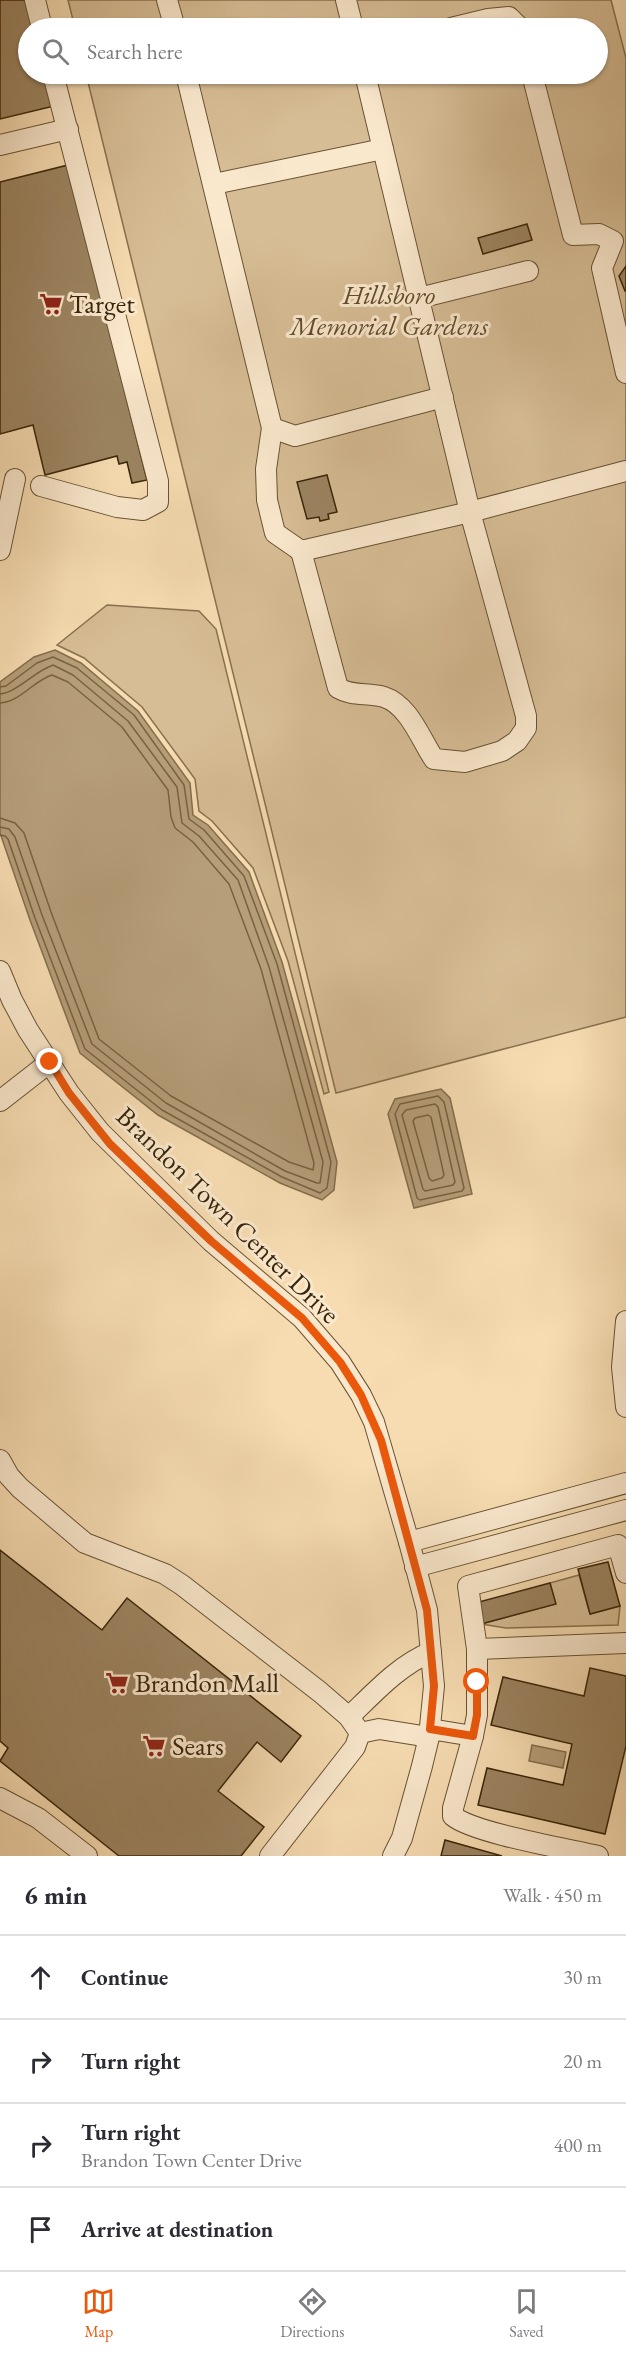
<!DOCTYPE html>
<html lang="en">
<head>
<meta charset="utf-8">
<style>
	:root { --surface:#fff; --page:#f2f2f3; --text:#2b2b33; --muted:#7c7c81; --line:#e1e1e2; --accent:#ea580c }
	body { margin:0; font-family:"EB Garamond",serif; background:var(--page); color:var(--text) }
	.stop { position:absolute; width:18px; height:18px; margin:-14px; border:4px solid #ea580c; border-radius:50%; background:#fff }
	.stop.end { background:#ea580c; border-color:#fff; box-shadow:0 2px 6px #0008 }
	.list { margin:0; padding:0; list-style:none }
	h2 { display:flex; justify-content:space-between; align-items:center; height:78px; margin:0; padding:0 24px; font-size:26px }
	h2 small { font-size:20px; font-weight:400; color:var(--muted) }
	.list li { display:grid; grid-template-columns:39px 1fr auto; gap:18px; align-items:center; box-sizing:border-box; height:84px; padding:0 24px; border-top:2px solid var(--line) }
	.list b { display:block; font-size:22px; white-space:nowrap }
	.list p { margin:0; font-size:20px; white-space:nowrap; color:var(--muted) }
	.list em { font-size:20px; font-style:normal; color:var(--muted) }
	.icon { flex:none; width:33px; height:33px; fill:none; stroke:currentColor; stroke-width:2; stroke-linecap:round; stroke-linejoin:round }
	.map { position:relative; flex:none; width:626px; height:1856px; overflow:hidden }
	.search { position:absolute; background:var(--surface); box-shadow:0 2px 4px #0004; left:18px; right:18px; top:18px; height:66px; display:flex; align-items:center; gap:15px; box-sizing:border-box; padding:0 21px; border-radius:33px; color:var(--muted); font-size:22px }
	.sheet { height:414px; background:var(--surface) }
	nav { display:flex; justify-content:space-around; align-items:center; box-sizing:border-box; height:84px; border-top:2px solid var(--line); background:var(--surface); font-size:16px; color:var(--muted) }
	nav a { display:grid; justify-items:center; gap:3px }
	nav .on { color:var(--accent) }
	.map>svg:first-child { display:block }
	.green { fill:#d7bd95; stroke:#88714f; stroke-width:1.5 }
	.water { fill:#b69e79; stroke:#846e4c; stroke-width:1.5 }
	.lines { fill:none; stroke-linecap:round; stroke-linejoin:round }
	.shore { stroke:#786241; stroke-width:1.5 }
	.building { fill:#9c8461; stroke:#392509; stroke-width:1.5 }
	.minor-casing { stroke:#685333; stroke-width:22 }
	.minor { stroke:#fae8cd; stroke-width:20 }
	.route { stroke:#ea580c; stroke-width:8 }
	.labels { text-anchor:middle; stroke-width:6; stroke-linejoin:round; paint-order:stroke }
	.park-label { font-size:27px; font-style:italic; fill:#604b2c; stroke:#fae8cd }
	.poi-label { font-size:27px; fill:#392509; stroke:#fae8cd; text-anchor:start }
	.street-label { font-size:27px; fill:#392509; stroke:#fae8cd }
</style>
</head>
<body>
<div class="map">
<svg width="626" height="1856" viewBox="0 0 626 1856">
	<rect width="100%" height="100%" fill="#f7dcb2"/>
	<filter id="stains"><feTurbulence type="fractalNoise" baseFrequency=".00333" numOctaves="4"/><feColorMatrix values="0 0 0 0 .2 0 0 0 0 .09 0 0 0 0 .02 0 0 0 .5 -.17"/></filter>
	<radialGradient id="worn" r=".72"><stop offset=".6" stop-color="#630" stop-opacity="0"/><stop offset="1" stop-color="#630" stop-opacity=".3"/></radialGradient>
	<g class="green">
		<polygon points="68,0 611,0 626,58 626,1017 336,1093 86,74 598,74 598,28 75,28"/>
		<polygon points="107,605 199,611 216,629 329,1092 324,1094 288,961 253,868 212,821 199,811 195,779 142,707 84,658 57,645"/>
		<polygon points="579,1575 590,1614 620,1606 618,1625 506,1628 481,1624 555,1604 550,1583"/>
	</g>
	<g class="water">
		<polygon points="55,650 81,663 138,711 190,783 193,815 208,825 249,872 282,962 337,1162 334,1190 322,1200 280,1183 158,1115 80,1053 30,920 0,833 0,682 34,657"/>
		<polygon points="441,1089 450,1098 472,1194 414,1208 388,1114 395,1099"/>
		<polygon points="532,1745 566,1752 563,1768 529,1761"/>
	</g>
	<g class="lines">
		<g class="shore">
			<polyline points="0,687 6,686 37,663 53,657 77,668 134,715 184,785 189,819 204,830 244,876 277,964 331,1162 327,1188 320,1193 282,1177 162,1110 85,1049 35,918 8,839 5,836 0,835"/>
			<path d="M0 694C16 693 35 671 53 665L73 675 128 721 177 787 182 823 199 836 238 880 269 967 323 1162 320 1183H317L285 1171 166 1103 92 1044 42 915 15 837 9 829 0 827"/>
			<path d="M0 703C20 702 33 681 52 675L68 682 122 727 168 790 171 817 175 828 193 842 229 884 261 969 314 1163 313 1170 289 1162 171 1096 99 1039 51 912 24 833 15 823 0 818"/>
			<polygon points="438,1096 444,1102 464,1188 462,1191 420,1200 417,1198 395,1114 400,1104"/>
			<polygon points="435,1104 438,1107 455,1182 453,1185 425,1191 423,1189 402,1115 406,1110"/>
			<polygon points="428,1115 431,1117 444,1175 442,1178 432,1181 429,1178 413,1121 415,1118"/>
		</g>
	</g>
	<g class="building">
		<polygon points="0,0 28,0 35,28 28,28 28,74 46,74 54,106 0,119"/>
		<polygon points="68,165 147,480 132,483 127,462 119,464 117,456 45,475 33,425 0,434 0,182"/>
		<polygon points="527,224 532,240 483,254 478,238"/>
		<polygon points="626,266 626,291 625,291 619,276"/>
		<polygon points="327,475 337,512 328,514 329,519 320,521 319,517 307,519 297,482"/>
		<polygon points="0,1550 102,1630 127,1598 301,1736 281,1762 257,1742 218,1791 264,1827 241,1856 119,1856 0,1761 8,1748 0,1741"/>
		<polygon points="608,1562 620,1606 590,1614 578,1569"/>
		<polygon points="550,1583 556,1604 481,1624 475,1603"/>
		<polygon points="590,1668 626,1676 626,1746 605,1834 478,1805 487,1768 563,1785 572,1744 491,1725 503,1677 584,1696"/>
		<polygon points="445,1840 502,1856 441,1856"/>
	</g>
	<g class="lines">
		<g class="minor-casing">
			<g id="minor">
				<polyline points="35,0 42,28"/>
				<polyline points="167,0 175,28"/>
				<polyline points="346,0 353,28"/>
				<polyline points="451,28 488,19 509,17 520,28"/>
				<polyline points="186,74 272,428 266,469 267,500 275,533 301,551 470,512 626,471"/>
				<polyline points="532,74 573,235 599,234 613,241 602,268 626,373"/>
				<polyline points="0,145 68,129"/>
				<polyline points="214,184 383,149"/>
				<polyline points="419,298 528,271"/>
				<polyline points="272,428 295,436 443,397"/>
				<polyline points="41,486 117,507 143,510 158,502 158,481 53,74"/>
				<polyline points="0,550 15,479"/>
				<path d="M301 551 338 688C353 697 368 692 384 697 409 705 421 740 434 759L465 762 502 751 517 741 526 728V716L470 512 365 74"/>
				<polyline points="0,971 12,1000 28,1030 69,1093 100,1132 211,1241 302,1318 340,1362 361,1395 374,1422 409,1542 427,1610 434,1686 429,1737 422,1766 402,1838 393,1856"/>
				<polyline points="0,1101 50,1062"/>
				<polyline points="626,1321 622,1367 626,1407"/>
				<polyline points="0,1460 9,1476 20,1488 85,1543 165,1574 182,1585 320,1692 349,1717 360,1733 355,1747 270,1856"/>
				<polyline points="409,1542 626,1483"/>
				<polyline points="415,1567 626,1510"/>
				<polyline points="477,1649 468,1586 618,1545 626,1573"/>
				<path d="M349 1717C373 1694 399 1665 431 1652"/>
				<polyline points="430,1729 473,1736 477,1715 477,1649 626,1643"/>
				<polyline points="360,1733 379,1729 429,1737"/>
				<path d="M473 1736 453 1808V1816C473 1833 568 1849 598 1856"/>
				<polyline points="0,1798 38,1818 87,1856"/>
			</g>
		</g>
		<use href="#minor" class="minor"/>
	</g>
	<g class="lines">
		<polyline class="route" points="50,1062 69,1093 110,1144 211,1241 302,1318 340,1362 361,1395 381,1440 427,1610 434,1686 430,1729 473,1736 477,1715 477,1682"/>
	</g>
	<defs>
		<g id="supermarket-bare" transform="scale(1.8)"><path d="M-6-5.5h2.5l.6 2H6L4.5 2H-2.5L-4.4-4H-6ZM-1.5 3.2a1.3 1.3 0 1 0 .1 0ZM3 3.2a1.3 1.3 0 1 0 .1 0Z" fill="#8f2418" stroke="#fae8cd" stroke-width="2.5" paint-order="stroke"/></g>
	</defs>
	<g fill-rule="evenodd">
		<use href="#supermarket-bare" x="51" y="304"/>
		<use href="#supermarket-bare" x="117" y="1683"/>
		<use href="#supermarket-bare" x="154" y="1746"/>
	</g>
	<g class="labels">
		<g class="park-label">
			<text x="389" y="304">Hillsboro<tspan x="389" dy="31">Memorial Gardens</tspan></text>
		</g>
		<g class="poi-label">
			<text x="69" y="313">Target</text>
			<text x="135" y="1692">Brandon Mall</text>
			<text x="172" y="1755">Sears</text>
		</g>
		<g class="street-label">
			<text transform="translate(228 1215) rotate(44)" y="9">Brandon Town Center Drive</text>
		</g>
	</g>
	<rect width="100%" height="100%" filter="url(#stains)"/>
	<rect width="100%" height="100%" fill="url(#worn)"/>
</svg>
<div class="stop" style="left:477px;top:1682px"></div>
<div class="stop end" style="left:50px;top:1062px"></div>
<div class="search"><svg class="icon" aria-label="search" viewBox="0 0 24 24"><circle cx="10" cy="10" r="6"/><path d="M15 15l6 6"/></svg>Search here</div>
</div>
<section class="sheet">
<h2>6 min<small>Walk · 450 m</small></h2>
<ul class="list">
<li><svg class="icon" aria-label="ahead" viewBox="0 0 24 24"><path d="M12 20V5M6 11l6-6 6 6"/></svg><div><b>Continue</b></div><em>30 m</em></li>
<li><svg class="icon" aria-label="right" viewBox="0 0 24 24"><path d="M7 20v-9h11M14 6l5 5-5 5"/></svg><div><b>Turn right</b></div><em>20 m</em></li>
<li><svg class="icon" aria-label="right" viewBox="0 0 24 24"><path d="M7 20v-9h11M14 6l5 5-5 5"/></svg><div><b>Turn right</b><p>Brandon Town Center Drive</p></div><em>400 m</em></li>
<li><svg class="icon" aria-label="arrive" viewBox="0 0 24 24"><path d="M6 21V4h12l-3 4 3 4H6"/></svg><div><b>Arrive at destination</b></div></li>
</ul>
</section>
<nav>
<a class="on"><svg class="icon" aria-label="map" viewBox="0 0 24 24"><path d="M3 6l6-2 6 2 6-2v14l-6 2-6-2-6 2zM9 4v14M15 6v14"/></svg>Map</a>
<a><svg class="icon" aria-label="directions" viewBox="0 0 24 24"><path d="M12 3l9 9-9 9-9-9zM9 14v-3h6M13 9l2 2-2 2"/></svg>Directions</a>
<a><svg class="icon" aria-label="saved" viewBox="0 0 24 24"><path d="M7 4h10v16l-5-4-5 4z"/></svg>Saved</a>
</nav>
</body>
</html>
